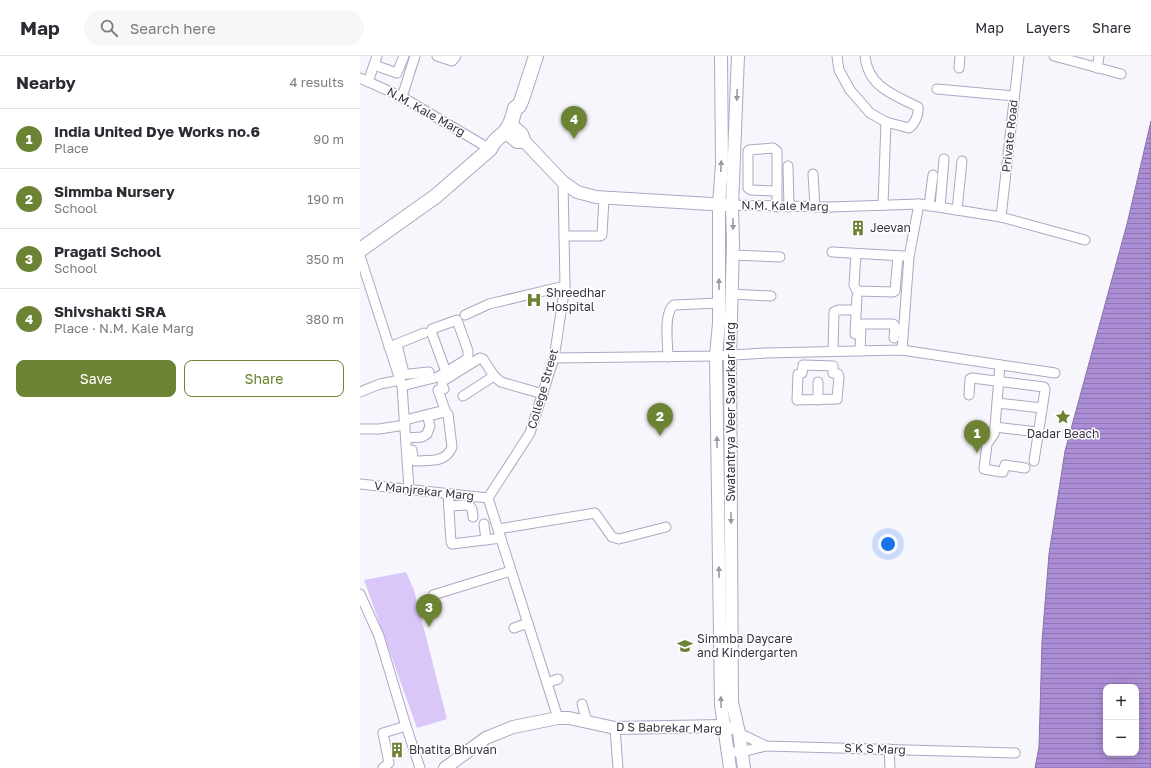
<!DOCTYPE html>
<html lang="en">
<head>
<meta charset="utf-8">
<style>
	:root { --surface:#fff; --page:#f7f7f7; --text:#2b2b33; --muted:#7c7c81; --line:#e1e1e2; --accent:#6d8334 }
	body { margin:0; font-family:"Golos Text",sans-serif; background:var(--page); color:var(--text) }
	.controls { position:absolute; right:12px; bottom:12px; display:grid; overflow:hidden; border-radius:8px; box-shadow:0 2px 10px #0003 }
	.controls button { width:36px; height:36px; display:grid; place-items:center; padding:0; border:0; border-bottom:1px solid var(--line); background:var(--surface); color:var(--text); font:20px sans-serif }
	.you { position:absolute; left:528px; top:488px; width:14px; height:14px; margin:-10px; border:3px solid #fff; border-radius:50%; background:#1a73e8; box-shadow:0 0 0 6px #1a73e833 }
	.badge { display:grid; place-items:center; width:26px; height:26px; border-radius:50%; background:var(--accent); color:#fff; font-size:13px; font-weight:700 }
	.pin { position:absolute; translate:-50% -33px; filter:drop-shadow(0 1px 2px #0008) }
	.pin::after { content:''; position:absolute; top:21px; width:14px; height:12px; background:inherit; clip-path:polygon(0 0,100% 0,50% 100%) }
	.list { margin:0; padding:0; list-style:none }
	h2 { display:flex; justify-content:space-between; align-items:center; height:52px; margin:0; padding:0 16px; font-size:17px }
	h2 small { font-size:13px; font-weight:400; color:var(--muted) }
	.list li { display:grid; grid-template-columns:26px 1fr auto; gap:12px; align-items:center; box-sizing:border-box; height:60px; padding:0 16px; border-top:1px solid var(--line) }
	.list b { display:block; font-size:15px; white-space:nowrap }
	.list p { margin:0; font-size:13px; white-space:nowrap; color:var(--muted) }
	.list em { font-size:13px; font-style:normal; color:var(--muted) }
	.actions { display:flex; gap:8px; padding:12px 16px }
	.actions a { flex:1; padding:9px 0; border:1px solid var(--accent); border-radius:8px; text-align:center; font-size:14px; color:var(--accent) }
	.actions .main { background:var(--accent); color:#fff }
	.icon { flex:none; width:22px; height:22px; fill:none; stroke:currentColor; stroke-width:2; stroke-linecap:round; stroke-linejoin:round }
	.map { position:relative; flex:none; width:791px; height:712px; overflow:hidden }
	header { display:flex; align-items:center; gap:24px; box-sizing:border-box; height:56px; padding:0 20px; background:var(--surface); border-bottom:1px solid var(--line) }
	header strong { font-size:19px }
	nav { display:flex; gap:22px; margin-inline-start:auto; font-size:14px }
	.search { width:280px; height:36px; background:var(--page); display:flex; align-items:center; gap:10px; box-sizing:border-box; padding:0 14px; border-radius:22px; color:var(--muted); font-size:15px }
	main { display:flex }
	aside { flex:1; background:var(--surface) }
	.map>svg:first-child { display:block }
	.park { fill:#dac7f9 }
	.water { fill:url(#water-rules); stroke:#8a73aa; fill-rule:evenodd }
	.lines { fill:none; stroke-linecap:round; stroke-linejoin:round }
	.street-casing { stroke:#b1a5c4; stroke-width:11 }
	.secondary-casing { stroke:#b1a5c4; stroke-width:14 }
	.primary-casing { stroke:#b1a5c4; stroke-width:16 }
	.street { stroke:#fff; stroke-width:9 }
	.secondary { stroke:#fff; stroke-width:12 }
	.primary { stroke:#fff; stroke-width:14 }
	.oneway { fill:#9c9aa0 }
	.labels { text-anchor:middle; stroke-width:3; stroke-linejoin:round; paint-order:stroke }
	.street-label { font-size:12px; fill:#3a3542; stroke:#fff }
	.poi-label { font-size:12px; fill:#3a3542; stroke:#fff; text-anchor:start }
</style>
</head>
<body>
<header>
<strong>Map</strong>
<div class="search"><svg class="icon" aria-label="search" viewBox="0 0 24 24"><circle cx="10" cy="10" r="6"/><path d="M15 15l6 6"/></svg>Search here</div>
<nav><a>Map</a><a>Layers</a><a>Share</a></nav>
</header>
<main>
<aside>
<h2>Nearby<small>4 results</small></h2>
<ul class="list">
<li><span class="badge">1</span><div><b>India United Dye Works no.6</b><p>Place</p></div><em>90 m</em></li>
<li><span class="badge">2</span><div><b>Simmba Nursery</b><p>School</p></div><em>190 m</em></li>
<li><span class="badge">3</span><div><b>Pragati School</b><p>School</p></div><em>350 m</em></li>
<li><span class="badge">4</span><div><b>Shivshakti SRA</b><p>Place · N.M. Kale Marg</p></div><em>380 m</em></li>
</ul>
<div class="actions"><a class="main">Save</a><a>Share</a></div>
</aside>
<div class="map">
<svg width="791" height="712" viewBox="0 0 791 712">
	<defs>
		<pattern id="water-rules" width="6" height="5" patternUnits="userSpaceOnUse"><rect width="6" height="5" fill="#ac8ed6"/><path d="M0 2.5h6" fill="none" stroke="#8d75af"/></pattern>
	</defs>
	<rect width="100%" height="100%" fill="#f8f6fd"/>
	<polygon class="park" points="46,516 54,534 87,663 57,672 4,524"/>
	<path class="water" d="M791 65V712H675L679 691 682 585 689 498 705 395 767 168ZM746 631H776V697H746Z"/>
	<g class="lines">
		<g class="street-casing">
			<g id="street">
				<polyline points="77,0 92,5 96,0"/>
				<polyline points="477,0 479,14 490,34 510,57 526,66 523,149"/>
				<path d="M505 0C508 31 534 39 558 51 559 58 555 68 549 72L526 66"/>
				<polyline points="694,0 761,18"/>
				<polyline points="14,9 37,17 44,0"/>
				<polyline points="599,12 600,0"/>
				<polyline points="737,12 739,0"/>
				<polyline points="0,22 42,41 130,93"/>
				<polyline points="8,26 17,0"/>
				<polyline points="577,33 654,40"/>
				<polyline points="42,41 55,0"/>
				<polyline points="428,110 429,151"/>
				<polyline points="453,118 455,151"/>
				<polyline points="417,135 391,134 388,132 388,95 389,94 413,92 417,95 417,151"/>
				<polyline points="372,149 470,151 559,148 641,161 725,184"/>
				<polyline points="569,150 573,119"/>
				<polyline points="580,151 584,103"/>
				<polyline points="597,154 602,105"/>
				<polyline points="641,161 659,0"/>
				<polyline points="204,180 240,180 242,179 244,142"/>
				<polyline points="472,196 544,200"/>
				<polyline points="496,198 494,229 497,235 533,236 535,235 538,200"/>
				<polyline points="373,199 420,201"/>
				<polyline points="0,200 42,330 49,433"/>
				<polyline points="371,238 411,240"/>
				<polyline points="105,259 129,248 205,230"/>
				<polyline points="495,278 497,241"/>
				<polyline points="37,289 44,317"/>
				<polyline points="29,291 64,277"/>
				<polyline points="542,294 549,201 559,148"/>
				<polyline points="473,295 474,256 478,254 496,254"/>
				<polyline points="500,295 501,270 502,268 533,268 535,270 534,282"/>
				<path d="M308 301C308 288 303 257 314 249L359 247"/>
				<polyline points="194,302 356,300 406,297 542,294 695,317"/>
				<polygon points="443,309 473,310 473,317 478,318 479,321 477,343 437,344 438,318 442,317"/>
				<polyline points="640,309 635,371 634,378 627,388 624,413 641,416 643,416 645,409 665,412"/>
				<polyline points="39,319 69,316"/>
				<polyline points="458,326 458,344"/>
				<polyline points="42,330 78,321 107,303 108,301 108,295 97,264 72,273 71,275 86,316"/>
				<polyline points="84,333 82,329 83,325 120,302 123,303 134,320"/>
				<polyline points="0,336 20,328 40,324"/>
				<polyline points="609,339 610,323 612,322 684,331 685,334 674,405"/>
				<polyline points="103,340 134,320 141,326 183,338"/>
				<polyline points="637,347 682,352"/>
				<polyline points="45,364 85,354 78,334"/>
				<polyline points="635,371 678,376"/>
				<polyline points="0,373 19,373 45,369"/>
				<path d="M46 382 62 381 67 378 70 370 68 362 69 360 85 356 88 358 92 391C86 407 70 404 55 405L53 404 52 394"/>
				<polyline points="0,428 128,442"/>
				<polyline points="88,438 91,486 92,488 141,482"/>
				<polyline points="89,450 109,449 112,453 113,461"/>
				<polyline points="124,468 126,484"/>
				<polyline points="138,473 235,457 252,481 259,483 306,471"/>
				<polyline points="0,538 19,580 46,670 60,712"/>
				<polyline points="73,539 151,515"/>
				<polyline points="154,572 168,567"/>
				<polyline points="187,627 198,623"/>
				<polyline points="222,648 227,666"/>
				<polyline points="198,662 128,442 170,377 194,302 205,230 203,126"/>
				<polyline points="255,672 258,712"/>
				<polyline points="379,677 406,690 655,697"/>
				<polyline points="529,693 530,712"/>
				<polyline points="368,696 381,696 406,690"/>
				<polyline points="23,712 29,707 23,677 46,670"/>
			</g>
		</g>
		<g class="secondary-casing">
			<g id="secondary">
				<polyline points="361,0 362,109 359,148 359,267 356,300 361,649 370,712"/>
				<polyline points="378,0 372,149 373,188 370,299 372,646 379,677 384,712"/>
				<polyline points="151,68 162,78 165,86"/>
				<polyline points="145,76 157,86 165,86 203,126 217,136 236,141 367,149"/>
				<polyline points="85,712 126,682 153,671 198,662 209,662 255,672 363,670 369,673"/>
			</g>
		</g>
		<g class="primary-casing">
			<path id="primary" d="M0 194 76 140 130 93C134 83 138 83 145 76 151 69 153 61 155 52L159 50 162 43 176 0"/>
		</g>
		<use href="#street" class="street"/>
		<use href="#secondary" class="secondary"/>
		<use href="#primary" class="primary"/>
	</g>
	<defs><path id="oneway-solid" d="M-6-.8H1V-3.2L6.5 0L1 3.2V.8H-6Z"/></defs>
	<g class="oneway">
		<use href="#oneway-solid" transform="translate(377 39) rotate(92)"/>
		<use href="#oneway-solid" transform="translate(361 110) rotate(-88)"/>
		<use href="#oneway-solid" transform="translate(373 168) rotate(89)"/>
		<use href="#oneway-solid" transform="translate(359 228) rotate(-90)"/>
		<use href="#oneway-solid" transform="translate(357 386) rotate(-91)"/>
		<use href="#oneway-solid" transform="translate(371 462) rotate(89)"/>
		<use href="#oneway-solid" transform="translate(359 516) rotate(-91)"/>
		<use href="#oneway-solid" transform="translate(361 646) rotate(-92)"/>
	</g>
	<defs>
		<g id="building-bare" transform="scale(1.2)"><path d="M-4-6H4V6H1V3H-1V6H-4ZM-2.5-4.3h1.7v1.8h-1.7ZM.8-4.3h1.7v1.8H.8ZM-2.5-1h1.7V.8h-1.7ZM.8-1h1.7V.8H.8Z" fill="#6d8334" stroke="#fff" stroke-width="2.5" paint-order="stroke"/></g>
		<g id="hospital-bare" transform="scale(1.2)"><path d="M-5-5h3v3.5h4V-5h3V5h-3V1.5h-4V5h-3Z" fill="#6d8334" stroke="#fff" stroke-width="2.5" paint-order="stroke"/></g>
		<g id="sight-bare" transform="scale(1.2)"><path d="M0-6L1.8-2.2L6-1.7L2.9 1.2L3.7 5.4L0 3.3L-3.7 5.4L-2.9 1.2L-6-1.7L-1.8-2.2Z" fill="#6d8334" stroke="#fff" stroke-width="2.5" paint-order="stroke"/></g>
		<g id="school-bare" transform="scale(1.2)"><path d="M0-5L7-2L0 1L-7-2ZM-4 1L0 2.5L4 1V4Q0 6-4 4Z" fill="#6d8334" stroke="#fff" stroke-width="2.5" paint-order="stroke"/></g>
	</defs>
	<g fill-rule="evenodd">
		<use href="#building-bare" x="498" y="172"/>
		<use href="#hospital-bare" x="174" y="244"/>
		<use href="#sight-bare" x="703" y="361"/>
		<use href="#school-bare" x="325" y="590"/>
		<use href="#building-bare" x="37" y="694"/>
	</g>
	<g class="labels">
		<g class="street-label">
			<text transform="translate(66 56) rotate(29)" y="4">N.M. Kale Marg</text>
			<text transform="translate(650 80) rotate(-84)" y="4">Private Road</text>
			<text transform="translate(425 150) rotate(1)" y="4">N.M. Kale Marg</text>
			<text transform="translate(183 333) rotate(-74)" y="4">College Street</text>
			<text transform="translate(371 356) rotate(-90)" y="4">Swatantrya Veer Savarkar Marg</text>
			<text transform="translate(64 435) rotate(6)" y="4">V Manjrekar Marg</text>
			<text transform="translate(309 672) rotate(1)" y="4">D S Babrekar Marg</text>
			<text transform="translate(515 693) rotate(2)" y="4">S K S Marg</text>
		</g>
		<g class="poi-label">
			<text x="510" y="176">Jeevan</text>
			<text x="186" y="241">Shreedhar<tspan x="186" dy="14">Hospital</tspan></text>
			<text x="703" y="382" text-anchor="middle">Dadar Beach</text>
			<text x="337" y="587">Simmba Daycare<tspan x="337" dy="14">and Kindergarten</tspan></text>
			<text x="49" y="698">Bhatita Bhuvan</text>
		</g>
	</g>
</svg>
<div class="controls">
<button>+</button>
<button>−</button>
</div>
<div class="you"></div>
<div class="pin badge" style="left:617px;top:397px">1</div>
<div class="pin badge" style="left:300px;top:380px">2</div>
<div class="pin badge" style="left:69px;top:571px">3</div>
<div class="pin badge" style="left:214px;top:83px">4</div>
</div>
</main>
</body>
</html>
